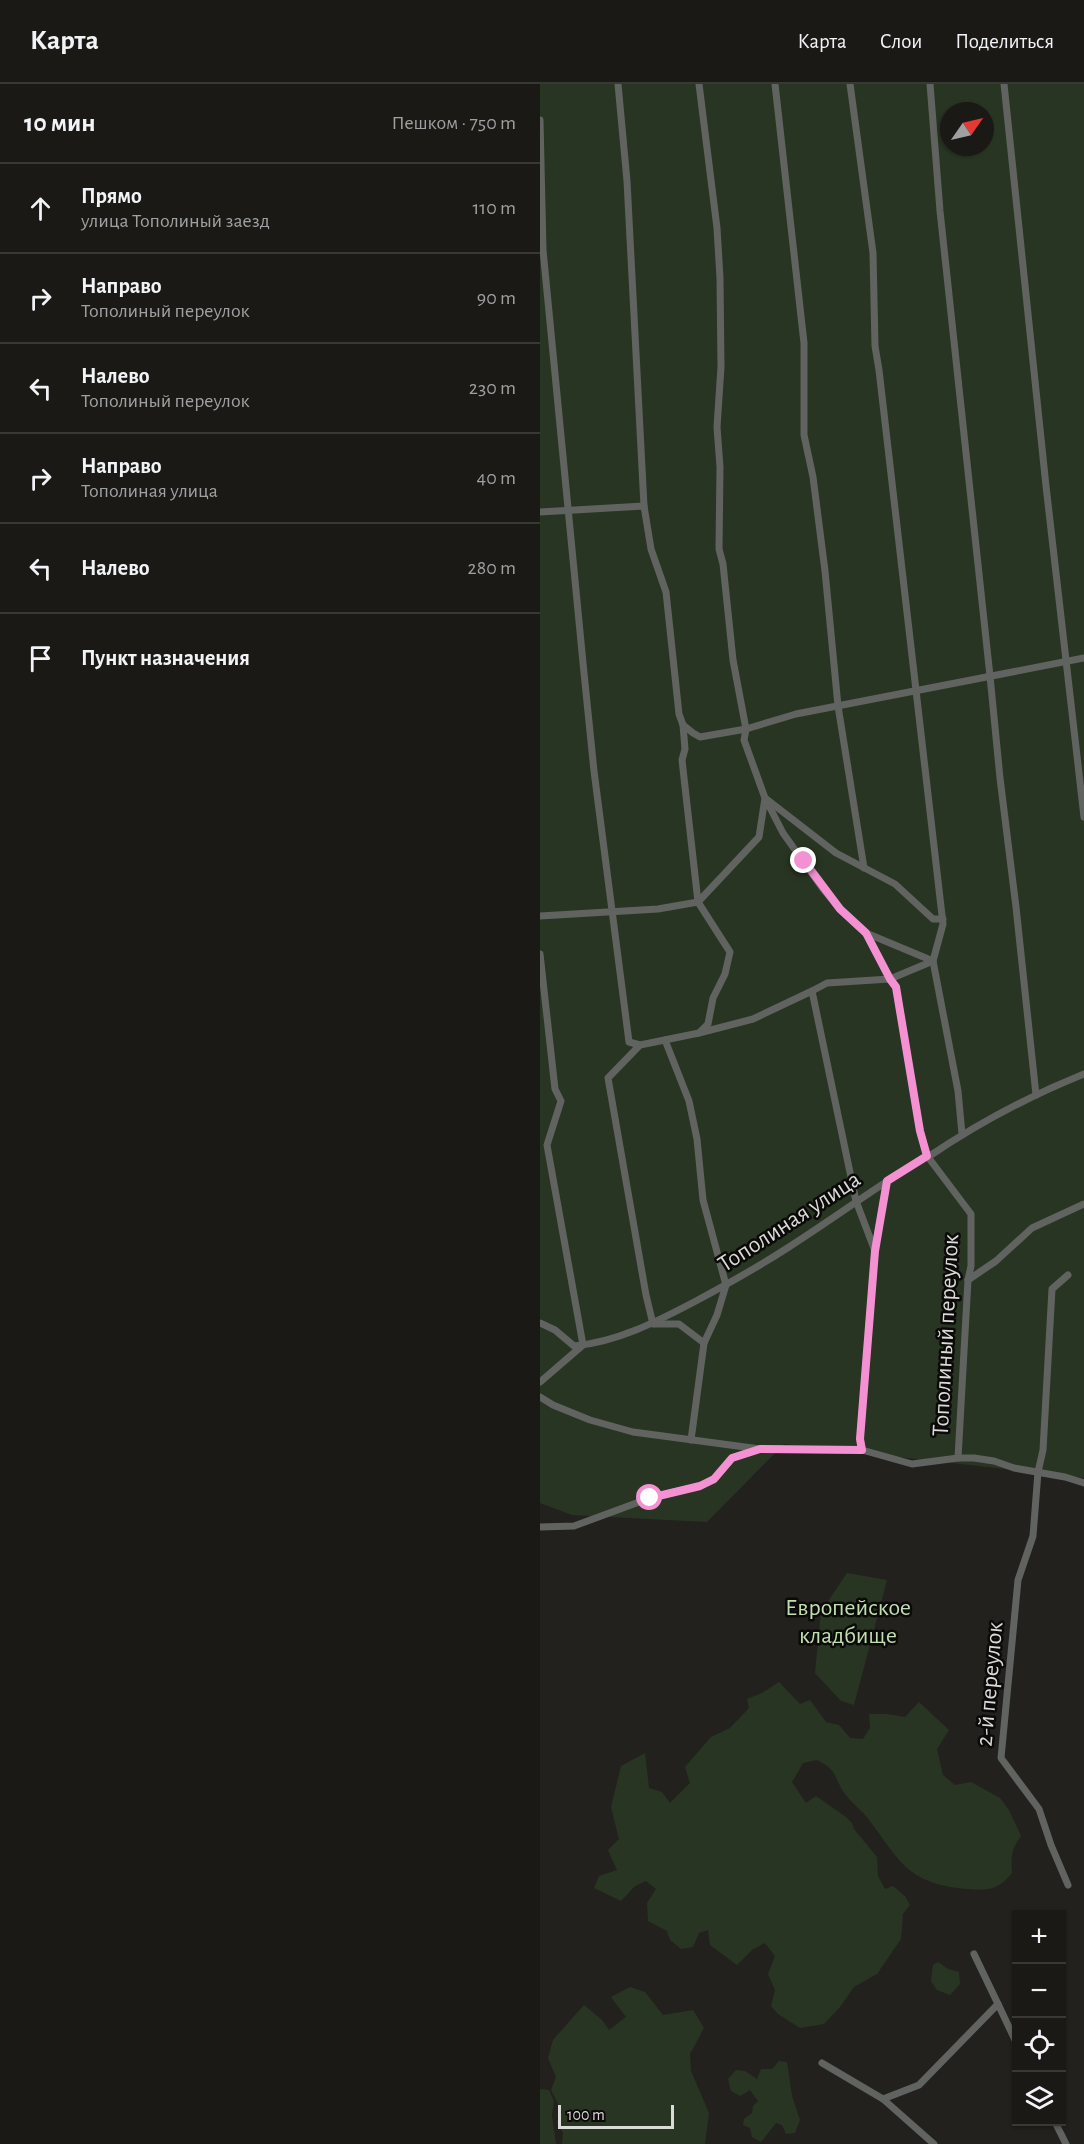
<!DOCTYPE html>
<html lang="ru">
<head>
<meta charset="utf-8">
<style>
	:root { --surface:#1a1916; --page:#23221f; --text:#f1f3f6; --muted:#9fa0a1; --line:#383835 }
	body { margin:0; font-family:"Alegreya Sans",sans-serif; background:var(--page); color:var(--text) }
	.controls { position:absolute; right:18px; bottom:18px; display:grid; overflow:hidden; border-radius:0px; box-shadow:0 2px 4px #0004 }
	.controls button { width:54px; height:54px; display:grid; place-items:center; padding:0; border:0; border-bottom:2px solid var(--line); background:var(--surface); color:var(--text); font:30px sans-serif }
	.compass { position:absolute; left:400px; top:18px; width:54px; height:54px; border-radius:50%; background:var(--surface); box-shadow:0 2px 4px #0004; rotate:56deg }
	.scale { position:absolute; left:18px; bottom:15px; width:116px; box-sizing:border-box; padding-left:6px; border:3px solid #dadad8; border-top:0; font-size:16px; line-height:21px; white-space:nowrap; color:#dadad8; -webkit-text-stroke:4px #0b0a09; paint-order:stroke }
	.stop { position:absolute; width:18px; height:18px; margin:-14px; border:4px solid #f491d3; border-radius:50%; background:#fff }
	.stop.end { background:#f491d3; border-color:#fff; box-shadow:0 2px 6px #0008 }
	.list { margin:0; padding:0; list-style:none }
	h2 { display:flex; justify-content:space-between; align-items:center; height:78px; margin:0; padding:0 24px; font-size:26px }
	h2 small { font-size:20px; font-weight:400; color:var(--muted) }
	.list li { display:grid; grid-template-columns:39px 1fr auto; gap:18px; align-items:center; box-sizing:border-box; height:90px; padding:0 24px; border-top:2px solid var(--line) }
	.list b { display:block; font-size:22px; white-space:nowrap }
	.list p { margin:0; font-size:20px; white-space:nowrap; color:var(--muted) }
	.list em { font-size:20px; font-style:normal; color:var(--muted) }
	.icon { flex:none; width:33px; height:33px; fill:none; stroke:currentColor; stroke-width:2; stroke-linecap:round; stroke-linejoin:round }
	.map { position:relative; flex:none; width:544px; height:2060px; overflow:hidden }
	header { display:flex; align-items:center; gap:36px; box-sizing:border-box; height:84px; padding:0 30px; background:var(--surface); border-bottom:2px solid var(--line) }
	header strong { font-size:28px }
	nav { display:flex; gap:33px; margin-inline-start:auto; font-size:21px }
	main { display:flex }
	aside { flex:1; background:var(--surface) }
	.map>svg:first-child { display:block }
	.green { fill:#293523; fill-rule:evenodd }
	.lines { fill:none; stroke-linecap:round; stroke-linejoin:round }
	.street { stroke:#616361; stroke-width:7 }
	.route { stroke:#f491d3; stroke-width:8 }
	.labels { text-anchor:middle; stroke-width:5; stroke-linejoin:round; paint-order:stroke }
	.street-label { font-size:24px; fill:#dadad8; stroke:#0b0a09 }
	.park-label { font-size:24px; fill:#c0deaf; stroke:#0b0a09 }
</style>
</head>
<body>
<header>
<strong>Карта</strong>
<nav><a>Карта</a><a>Слои</a><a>Поделиться</a></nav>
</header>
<main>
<aside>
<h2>10 мин<small>Пешком · 750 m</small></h2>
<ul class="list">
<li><svg class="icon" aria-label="ahead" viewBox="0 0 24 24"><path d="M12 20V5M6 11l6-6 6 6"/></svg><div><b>Прямо</b><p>улица Тополиный заезд</p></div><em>110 m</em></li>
<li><svg class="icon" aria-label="right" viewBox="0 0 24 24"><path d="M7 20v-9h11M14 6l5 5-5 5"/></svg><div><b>Направо</b><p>Тополиный переулок</p></div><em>90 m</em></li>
<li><svg class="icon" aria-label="left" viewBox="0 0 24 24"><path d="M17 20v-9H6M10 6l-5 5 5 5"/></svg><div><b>Налево</b><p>Тополиный переулок</p></div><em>230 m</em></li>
<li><svg class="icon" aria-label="right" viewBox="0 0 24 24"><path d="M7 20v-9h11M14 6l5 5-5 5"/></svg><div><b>Направо</b><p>Тополиная улица</p></div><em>40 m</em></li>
<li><svg class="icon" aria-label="left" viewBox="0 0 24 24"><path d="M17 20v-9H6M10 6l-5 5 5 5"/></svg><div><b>Налево</b></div><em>280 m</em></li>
<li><svg class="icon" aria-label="arrive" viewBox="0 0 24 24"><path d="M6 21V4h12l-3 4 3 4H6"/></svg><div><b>Пункт назначения</b></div></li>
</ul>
</aside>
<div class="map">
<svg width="544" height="2060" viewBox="0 0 544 2060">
	<rect width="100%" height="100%" fill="#22211e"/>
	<g class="green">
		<path d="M0 0H544V1394L244 1360 167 1438 32 1431 0 1419ZM409 27H445V63H409Z"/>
		<polygon points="307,1489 347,1496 314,1621 301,1617 275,1589 281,1528"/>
		<path d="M239 1598 260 1620 270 1616 286 1638 299 1641 310 1654 323 1655 330 1644 329 1630H347L365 1633 379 1618 409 1646 397 1665 403 1691 415 1701 431 1698 460 1714 469 1726 481 1752C471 1765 471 1774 472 1789 459 1806 446 1807 427 1805 369 1800 361 1779 330 1737 323 1727 312 1720 305 1710 293 1693 299 1687 277 1676L263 1679 252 1698 266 1719 276 1712 306 1733 312 1739 314 1745 337 1773 338 1792 345 1805 353 1802 365 1812 370 1821 363 1830 361 1855 337 1890 314 1903 300 1923 284 1940 260 1944 238 1930 231 1922 235 1906 228 1890 235 1872 225 1859 212 1866 197 1881 170 1861 168 1846 159 1849 153 1863 141 1865 130 1856 127 1847 108 1837 107 1819 116 1805 106 1797 95 1802 81 1817 54 1804 59 1792 77 1786 68 1766 79 1755 71 1723 81 1682 105 1669 109 1704 122 1708 130 1719 150 1699 145 1683 171 1653 190 1644 209 1624 207 1615 222 1609Z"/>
		<polygon points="398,1878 408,1885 419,1888 420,1900 410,1911 397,1906 391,1897 393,1881"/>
		<polygon points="90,1903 105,1908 123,1931 153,1926 164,1944 150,1970 151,1987 169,2029 165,2060 22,2060 23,2049 17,2038 22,2028 11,2006 16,1993 8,1974 13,1956 44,1921 62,1936 69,1946 86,1933 71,1913"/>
		<polygon points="239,1977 247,1978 252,2012 260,2036 255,2049 246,2050 242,2041 236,2039 221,2058 212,2053 210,2044 203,2041 204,2035 212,2029 213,2022 218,2017 210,2006 200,2012 191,2007 188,1995 196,1986 205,1987 217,1995 221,1985 232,1985"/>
		<polygon points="0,2005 9,2006 14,2017 12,2031 16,2060 0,2060"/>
	</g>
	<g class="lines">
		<g class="street">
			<polyline points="78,0 87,97 104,422"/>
			<polyline points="159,0 177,144 180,194 181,283 177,343 180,383 179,465 183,480 193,576 206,645 204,656 225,714 243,749 283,805 300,825 326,849 350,895 356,903 380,1047 387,1072"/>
			<polyline points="235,0 264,259 264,351 273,393 285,487 298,622 324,784"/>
			<polyline points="310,0 333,169 335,262 339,286 403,840 393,877 418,1007 422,1050"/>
			<polyline points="390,0 400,127 450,592 460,694 476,823 496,1011"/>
			<polyline points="464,0 506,402 544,733"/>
			<polyline points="0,36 3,166 44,589 54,687 89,958 100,961 68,994 106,1211 113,1240"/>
			<polyline points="0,428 104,422 111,465 126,508 139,630 143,641 153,649 160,653 206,645 256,630 544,574"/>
			<polyline points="0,832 118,825 158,818 219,753 225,714 296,769 355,800 393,835 403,835"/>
			<polyline points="0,870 15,1005 21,1017 7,1061 43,1261"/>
			<polyline points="272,907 287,899 350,895 393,877 326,849"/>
			<polyline points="159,949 213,935 272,907 316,1117 335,1167 320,1355 322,1366"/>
			<polyline points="125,956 149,1017 157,1055 163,1116 186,1201"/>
			<polyline points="100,961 159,949 168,940 173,914 185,890 190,868 158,818 142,676 145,665 143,641"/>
			<polyline points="388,1073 431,1130 431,1182 428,1196 418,1374"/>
			<polyline points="335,1165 347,1097"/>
			<polyline points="428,1196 456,1177 492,1144 544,1120"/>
			<path d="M0 1239 15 1246 34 1262C77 1258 116 1238 154 1218 186 1201 218 1183 249 1163 296 1133 340 1100 387 1072L388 1073C437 1040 489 1012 544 990"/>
			<polyline points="115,1240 139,1240 164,1259"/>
			<polyline points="0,1298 43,1261"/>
			<polyline points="0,1313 13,1321 50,1336 93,1348 220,1365 322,1366 372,1380 418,1374 434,1374 454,1377 474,1384 525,1393 544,1399"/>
			<polyline points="151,1356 164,1259 177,1231 186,1201"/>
			<polyline points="0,1443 34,1442 110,1414 160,1402 174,1396 192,1374 217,1366"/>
			<polyline points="528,1801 511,1761 499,1725 461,1674 478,1496 493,1452 498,1388 503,1366 512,1205 528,1191"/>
			<polyline points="434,1870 458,1920"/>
			<polyline points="282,1979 343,2015 394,2060"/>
			<polyline points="343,2015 379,2001 458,1920 476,1958"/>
			<polyline points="515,2038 526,2060"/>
		</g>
	</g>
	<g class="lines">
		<polyline class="route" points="110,1414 160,1402 174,1395 192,1374 220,1365 322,1366 320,1355 335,1167 347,1097 387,1072 380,1047 356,903 350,895 326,849 300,825 264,777"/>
	</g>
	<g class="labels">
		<g class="street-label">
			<text transform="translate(249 1137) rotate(-33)" y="8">Тополиная улица</text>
			<text transform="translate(405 1251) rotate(-87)" y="8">Тополиный переулок</text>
			<text transform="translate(449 1600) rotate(-85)" y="8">2-й переулок</text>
		</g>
		<g class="park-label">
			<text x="308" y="1531">Европейское<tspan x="308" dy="28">кладбище</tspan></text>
		</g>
	</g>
</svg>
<div class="controls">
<button>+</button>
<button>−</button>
<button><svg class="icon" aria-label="locate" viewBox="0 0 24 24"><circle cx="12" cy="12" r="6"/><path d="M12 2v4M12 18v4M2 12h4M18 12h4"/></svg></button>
<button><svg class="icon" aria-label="layers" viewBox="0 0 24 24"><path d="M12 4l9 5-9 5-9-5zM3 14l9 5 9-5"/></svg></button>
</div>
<svg class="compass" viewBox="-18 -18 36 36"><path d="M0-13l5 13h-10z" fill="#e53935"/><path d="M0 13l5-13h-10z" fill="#9fa0a1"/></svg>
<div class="scale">100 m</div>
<div class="stop" style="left:110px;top:1414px"></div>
<div class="stop end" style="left:264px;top:777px"></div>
</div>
</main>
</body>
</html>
